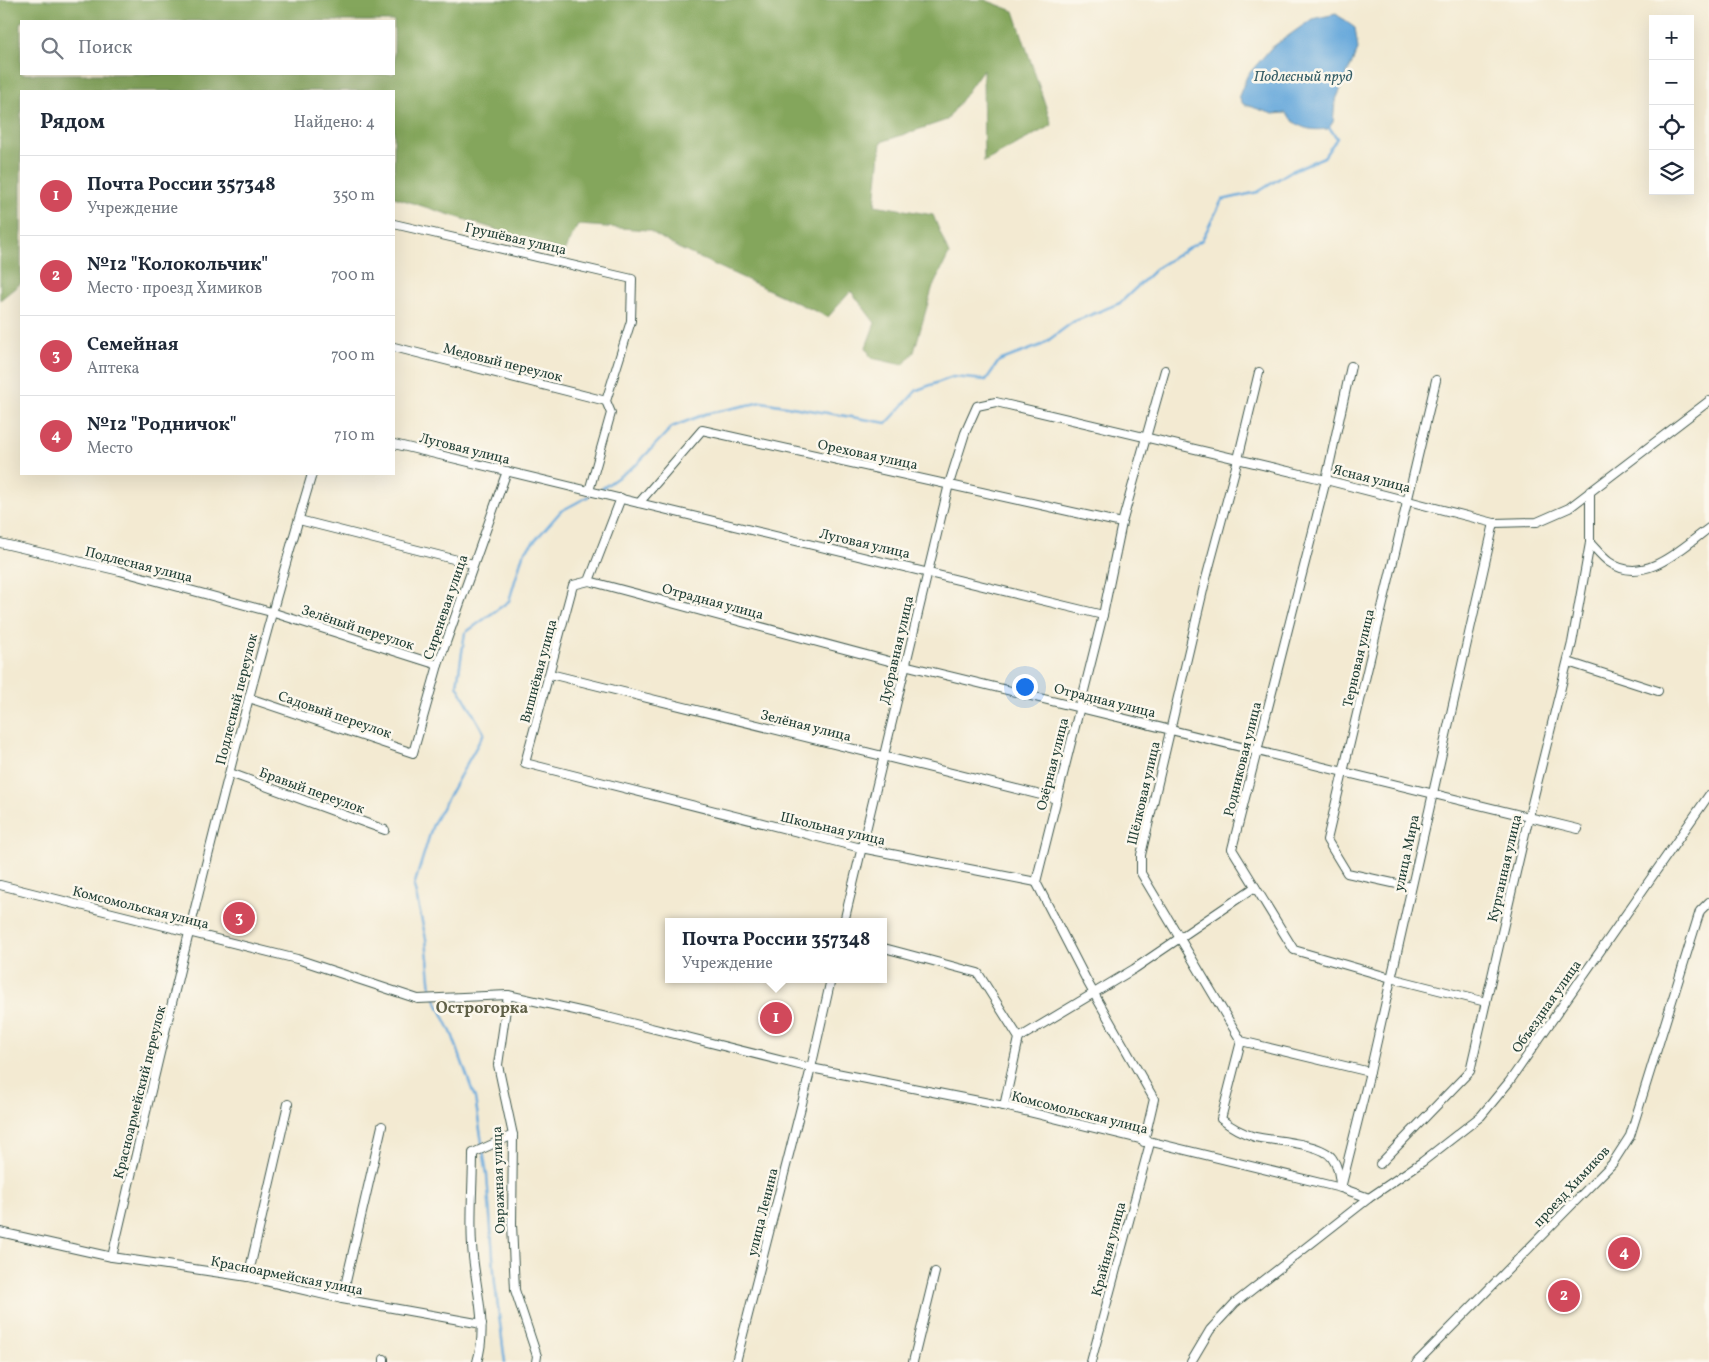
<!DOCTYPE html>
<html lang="ru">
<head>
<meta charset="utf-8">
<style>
	:root { --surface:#fff; --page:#f6f6f7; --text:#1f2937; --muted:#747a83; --line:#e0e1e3; --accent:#d1495b }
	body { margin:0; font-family:Vollkorn,serif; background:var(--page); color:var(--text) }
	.controls { position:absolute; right:15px; top:15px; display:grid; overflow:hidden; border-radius:0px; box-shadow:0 5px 20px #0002 }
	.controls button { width:45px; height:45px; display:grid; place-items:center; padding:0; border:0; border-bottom:1px solid var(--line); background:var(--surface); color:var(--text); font:25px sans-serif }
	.you { position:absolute; left:1024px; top:686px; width:18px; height:18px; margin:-12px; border:4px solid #fff; border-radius:50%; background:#1a73e8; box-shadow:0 0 0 8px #1a73e833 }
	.badge { display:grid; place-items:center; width:32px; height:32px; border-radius:50%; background:var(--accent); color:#fff; font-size:16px; font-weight:700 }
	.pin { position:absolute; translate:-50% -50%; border:2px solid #fff; box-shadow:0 1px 5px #0006 }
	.popup { position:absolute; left:665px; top:918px; width:222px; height:65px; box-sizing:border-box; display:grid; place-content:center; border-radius:0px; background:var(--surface); filter:drop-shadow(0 1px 4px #0005); font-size:16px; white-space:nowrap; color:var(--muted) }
	.popup b { font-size:19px; color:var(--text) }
	.popup::after { content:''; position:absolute; left:50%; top:100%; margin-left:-10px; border:10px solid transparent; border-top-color:var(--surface) }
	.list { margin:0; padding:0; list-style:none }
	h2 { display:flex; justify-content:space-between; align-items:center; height:65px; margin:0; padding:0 20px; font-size:21px }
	h2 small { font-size:16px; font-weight:400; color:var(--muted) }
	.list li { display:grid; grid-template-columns:32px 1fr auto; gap:15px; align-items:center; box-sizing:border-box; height:80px; padding:0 20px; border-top:1px solid var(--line) }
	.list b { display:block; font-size:19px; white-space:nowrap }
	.list p { margin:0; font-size:16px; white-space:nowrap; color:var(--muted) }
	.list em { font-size:16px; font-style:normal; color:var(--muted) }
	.icon { flex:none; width:28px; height:28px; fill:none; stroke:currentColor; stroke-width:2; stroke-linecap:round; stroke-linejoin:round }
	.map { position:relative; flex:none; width:1709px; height:1362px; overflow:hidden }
	.search { position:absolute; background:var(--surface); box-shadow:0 5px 20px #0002; left:20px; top:20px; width:375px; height:55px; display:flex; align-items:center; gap:12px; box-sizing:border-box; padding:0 18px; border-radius:0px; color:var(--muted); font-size:19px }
	.panel { position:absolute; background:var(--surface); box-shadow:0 5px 20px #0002; left:20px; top:90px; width:375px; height:385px; border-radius:0px }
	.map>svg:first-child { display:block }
	.forest { fill:#84a65b; stroke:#527248; fill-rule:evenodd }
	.water { fill:#67a9db; stroke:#437388 }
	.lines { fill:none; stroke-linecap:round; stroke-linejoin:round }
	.stream { stroke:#67a9db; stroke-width:2.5 }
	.minor-casing { stroke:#3f574c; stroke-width:10 }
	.minor { stroke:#fff; stroke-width:8 }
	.labels { text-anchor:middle; stroke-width:5; stroke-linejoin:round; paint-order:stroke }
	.street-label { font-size:14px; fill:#1f3d34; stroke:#fbf7ec }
	.water-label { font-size:15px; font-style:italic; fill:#355d66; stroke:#fbf7ec }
	.quarter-label { font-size:16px; font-weight:bold; fill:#5f6047; stroke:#fbf7ec }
</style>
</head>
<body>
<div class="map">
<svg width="1709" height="1362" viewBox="0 0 1709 1362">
	<rect width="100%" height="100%" fill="#fbf7ec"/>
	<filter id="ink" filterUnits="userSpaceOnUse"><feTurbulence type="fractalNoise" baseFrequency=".02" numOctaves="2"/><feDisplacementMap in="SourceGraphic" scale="10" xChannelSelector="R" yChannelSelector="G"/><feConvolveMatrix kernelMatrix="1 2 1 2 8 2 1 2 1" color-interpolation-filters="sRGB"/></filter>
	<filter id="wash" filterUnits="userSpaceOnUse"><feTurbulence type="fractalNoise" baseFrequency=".0096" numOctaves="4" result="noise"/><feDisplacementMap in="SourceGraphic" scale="20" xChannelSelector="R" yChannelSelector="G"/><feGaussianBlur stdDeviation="1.12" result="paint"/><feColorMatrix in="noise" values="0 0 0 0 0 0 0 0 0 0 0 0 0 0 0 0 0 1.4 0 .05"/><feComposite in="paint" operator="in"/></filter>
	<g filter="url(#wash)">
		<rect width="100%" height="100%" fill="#f3ead2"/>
		<path class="forest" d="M0 0H985L1014 11 1052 125 984 162 983 69 947 120 881 142 875 205 933 215 949 254 932 289 914 352 903 365 871 358 866 347 875 323 851 291 828 317 678 248 648 230 578 225 564 251 394 197V91H21V283L0 300ZM21 21H394V74H21Z"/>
		<path class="water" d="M1336 14 1355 28 1358 49 1335 102 1333 122 1328 129C1310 131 1298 129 1286 113L1273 114 1243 104 1239 96 1247 76 1271 48 1312 19Z"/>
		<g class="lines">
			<g class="stream">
				<polyline points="597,492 637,464 672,427 705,414 762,402 887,423 917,390 953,377 986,380 999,361 1042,345 1073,322 1120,303 1158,267 1202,240 1222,200 1258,192 1291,171 1324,157 1337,138 1328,126"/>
				<polyline points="505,1362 495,1284 487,1175 475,1098 452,1034 431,990 426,939 414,886 433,824 484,733 457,685 465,633 509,601 523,554 561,511 593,494"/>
			</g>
		</g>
	</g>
	<g filter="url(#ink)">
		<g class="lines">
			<g class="minor-casing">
				<g id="minor">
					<polyline points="394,224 632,279 631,321 606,401 611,413 589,491"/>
					<polyline points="394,347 606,401"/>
					<polyline points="1351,366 1326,480 1232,849 1294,950 1391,978 1486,1002"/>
					<polyline points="1259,372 1238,459 1204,586 1141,855 1141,873 1241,1041 1370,1072"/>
					<polyline points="394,444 1103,615"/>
					<polyline points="621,498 589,581 573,585 525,763 861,848 1036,882"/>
					<polyline points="639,503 702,430 1122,523"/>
					<polyline points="299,520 473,564"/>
					<polyline points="0,543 120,571 271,612 438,665"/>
					<path d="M1590 543C1596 549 1602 557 1609 562 1644 587 1683 547 1709 528"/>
					<polyline points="589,581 904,665 1578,829"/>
					<polyline points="1568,662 1658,691"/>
					<polyline points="550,674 1057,799"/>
					<polyline points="249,698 413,753 438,665 507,471"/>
					<polyline points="230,773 385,830"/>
					<polyline points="0,885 297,959 418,999 508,995 611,1018 811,1068 1004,1106 1341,1188 1369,1198 1235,1303 1210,1330 1191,1362"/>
					<polyline points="1411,887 1347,873 1327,840 1436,380"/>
					<polyline points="844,922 949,484 965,433 977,406 996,402 1326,480 1494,523 1537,522 1569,508 1709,401"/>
					<polyline points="884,948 978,973 1019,1038 1004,1106"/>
					<polyline points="508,995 498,1065 513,1135 512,1224 515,1290 537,1356 536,1362"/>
					<polyline points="1019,1038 1134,969 1255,887"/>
					<path d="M1241 1041 1221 1119C1232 1128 1242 1133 1255 1137 1274 1141 1322 1143 1332 1158 1338 1166 1339 1175 1340 1184"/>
					<polyline points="1144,1142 1154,1099 1088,983 1036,882 1103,615 1122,523 1165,370"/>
					<polyline points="1380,1164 1470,1071 1529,816 1572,643 1590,543 1590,491"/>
					<polyline points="1341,1188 1370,1072 1494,523"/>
					<polyline points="1369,1198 1422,1162 1481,1116 1509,1082 1709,795"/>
					<polyline points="0,1232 112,1257 248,1277 342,1299 482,1324"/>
					<path d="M112 1257C173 995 235 732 312 474"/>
					<polyline points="248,1277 288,1104"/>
					<polyline points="342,1299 382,1126"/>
					<polyline points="384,1362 384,1359"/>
					<path d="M477 1362C489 1324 474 1284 472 1245 470 1215 473 1183 473 1153L513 1135"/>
					<polyline points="736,1362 811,1068 831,979"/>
					<polyline points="913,1362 935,1272"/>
					<polyline points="1091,1362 1150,1143"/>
					<polyline points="1417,1362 1612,1164 1630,1136 1700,911 1709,902"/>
				</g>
			</g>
			<use href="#minor" class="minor"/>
		</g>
	</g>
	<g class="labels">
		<g class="street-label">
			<text transform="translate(516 238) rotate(13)" y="5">Грушёвая улица</text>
			<text transform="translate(503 362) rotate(14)" y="5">Медовый переулок</text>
			<text transform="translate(465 448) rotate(14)" y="5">Луговая улица</text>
			<text transform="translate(868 454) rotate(12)" y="5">Ореховая улица</text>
			<text transform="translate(1372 478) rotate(14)" y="5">Ясная улица</text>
			<text transform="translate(865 543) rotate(13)" y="5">Луговая улица</text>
			<text transform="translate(139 564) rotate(14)" y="5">Подлесная улица</text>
			<text transform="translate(713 601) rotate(15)" y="5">Отрадная улица</text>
			<text transform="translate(445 607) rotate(-71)" y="5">Сиреневая улица</text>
			<text transform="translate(358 627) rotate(18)" y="5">Зелёный переулок</text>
			<text transform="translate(896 650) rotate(-77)" y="5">Дубравная улица</text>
			<text transform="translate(1358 658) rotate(-77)" y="5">Терновая улица</text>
			<text transform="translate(538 671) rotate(-75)" y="5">Вишнёвая улица</text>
			<text transform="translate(236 699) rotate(-76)" y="5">Подлесный переулок</text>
			<text transform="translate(1105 700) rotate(14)" y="5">Отрадная улица</text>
			<text transform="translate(335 714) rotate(19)" y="5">Садовый переулок</text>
			<text transform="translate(806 725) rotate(14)" y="5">Зелёная улица</text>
			<text transform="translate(1242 759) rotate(-76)" y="5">Родниковая улица</text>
			<text transform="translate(1052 764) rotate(-76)" y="5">Озёрная улица</text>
			<text transform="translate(312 790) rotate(20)" y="5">Бравый переулок</text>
			<text transform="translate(1143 793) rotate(-77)" y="5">Шёлковая улица</text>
			<text transform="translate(833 828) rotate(13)" y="5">Школьная улица</text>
			<text transform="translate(1406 853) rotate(-78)" y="5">улица Мира</text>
			<text transform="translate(1504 868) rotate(-77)" y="5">Курганная улица</text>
			<text transform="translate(141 907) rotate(14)" y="5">Комсомольская улица</text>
			<text transform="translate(1546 1006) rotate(-55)" y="5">Объездная улица</text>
			<text transform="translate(139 1092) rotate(-76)" y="5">Красноармейский переулок</text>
			<text transform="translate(1080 1112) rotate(14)" y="5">Комсомольская улица</text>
			<text transform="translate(498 1180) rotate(-92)" y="5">Овражная улица</text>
			<text transform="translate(1571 1186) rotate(-47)" y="5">проезд Химиков</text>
			<text transform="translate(762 1212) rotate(-76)" y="5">улица Ленина</text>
			<text transform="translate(1108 1249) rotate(-75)" y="5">Крайняя улица</text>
			<text transform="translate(287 1275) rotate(11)" y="5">Красноармейская улица</text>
		</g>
		<g class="water-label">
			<text x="1303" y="81">Подлесный пруд</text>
		</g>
		<g class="quarter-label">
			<text x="482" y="1013">Острогорка</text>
		</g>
	</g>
</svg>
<div class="controls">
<button>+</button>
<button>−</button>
<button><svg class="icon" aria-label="locate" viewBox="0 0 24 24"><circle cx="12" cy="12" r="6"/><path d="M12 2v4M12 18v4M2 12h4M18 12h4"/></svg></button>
<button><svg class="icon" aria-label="layers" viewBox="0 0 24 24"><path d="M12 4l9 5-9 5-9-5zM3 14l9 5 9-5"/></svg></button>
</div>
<div class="you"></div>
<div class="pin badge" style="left:776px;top:1018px">1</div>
<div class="popup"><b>Почта России 357348</b>Учреждение</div>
<div class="pin badge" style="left:1564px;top:1296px">2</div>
<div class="pin badge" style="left:239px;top:918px">3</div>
<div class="pin badge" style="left:1624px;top:1253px">4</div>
<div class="search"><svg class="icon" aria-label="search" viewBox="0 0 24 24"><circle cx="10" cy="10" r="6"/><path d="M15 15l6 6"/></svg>Поиск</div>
<section class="panel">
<h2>Рядом<small>Найдено: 4</small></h2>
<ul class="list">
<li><span class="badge">1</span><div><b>Почта России 357348</b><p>Учреждение</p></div><em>350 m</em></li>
<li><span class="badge">2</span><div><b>№12 &quot;Колокольчик&quot;</b><p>Место · проезд Химиков</p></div><em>700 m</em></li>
<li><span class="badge">3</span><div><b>Семейная</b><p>Аптека</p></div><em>700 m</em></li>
<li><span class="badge">4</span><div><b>№12 &quot;Родничок&quot;</b><p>Место</p></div><em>710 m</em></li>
</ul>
</section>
</div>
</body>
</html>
